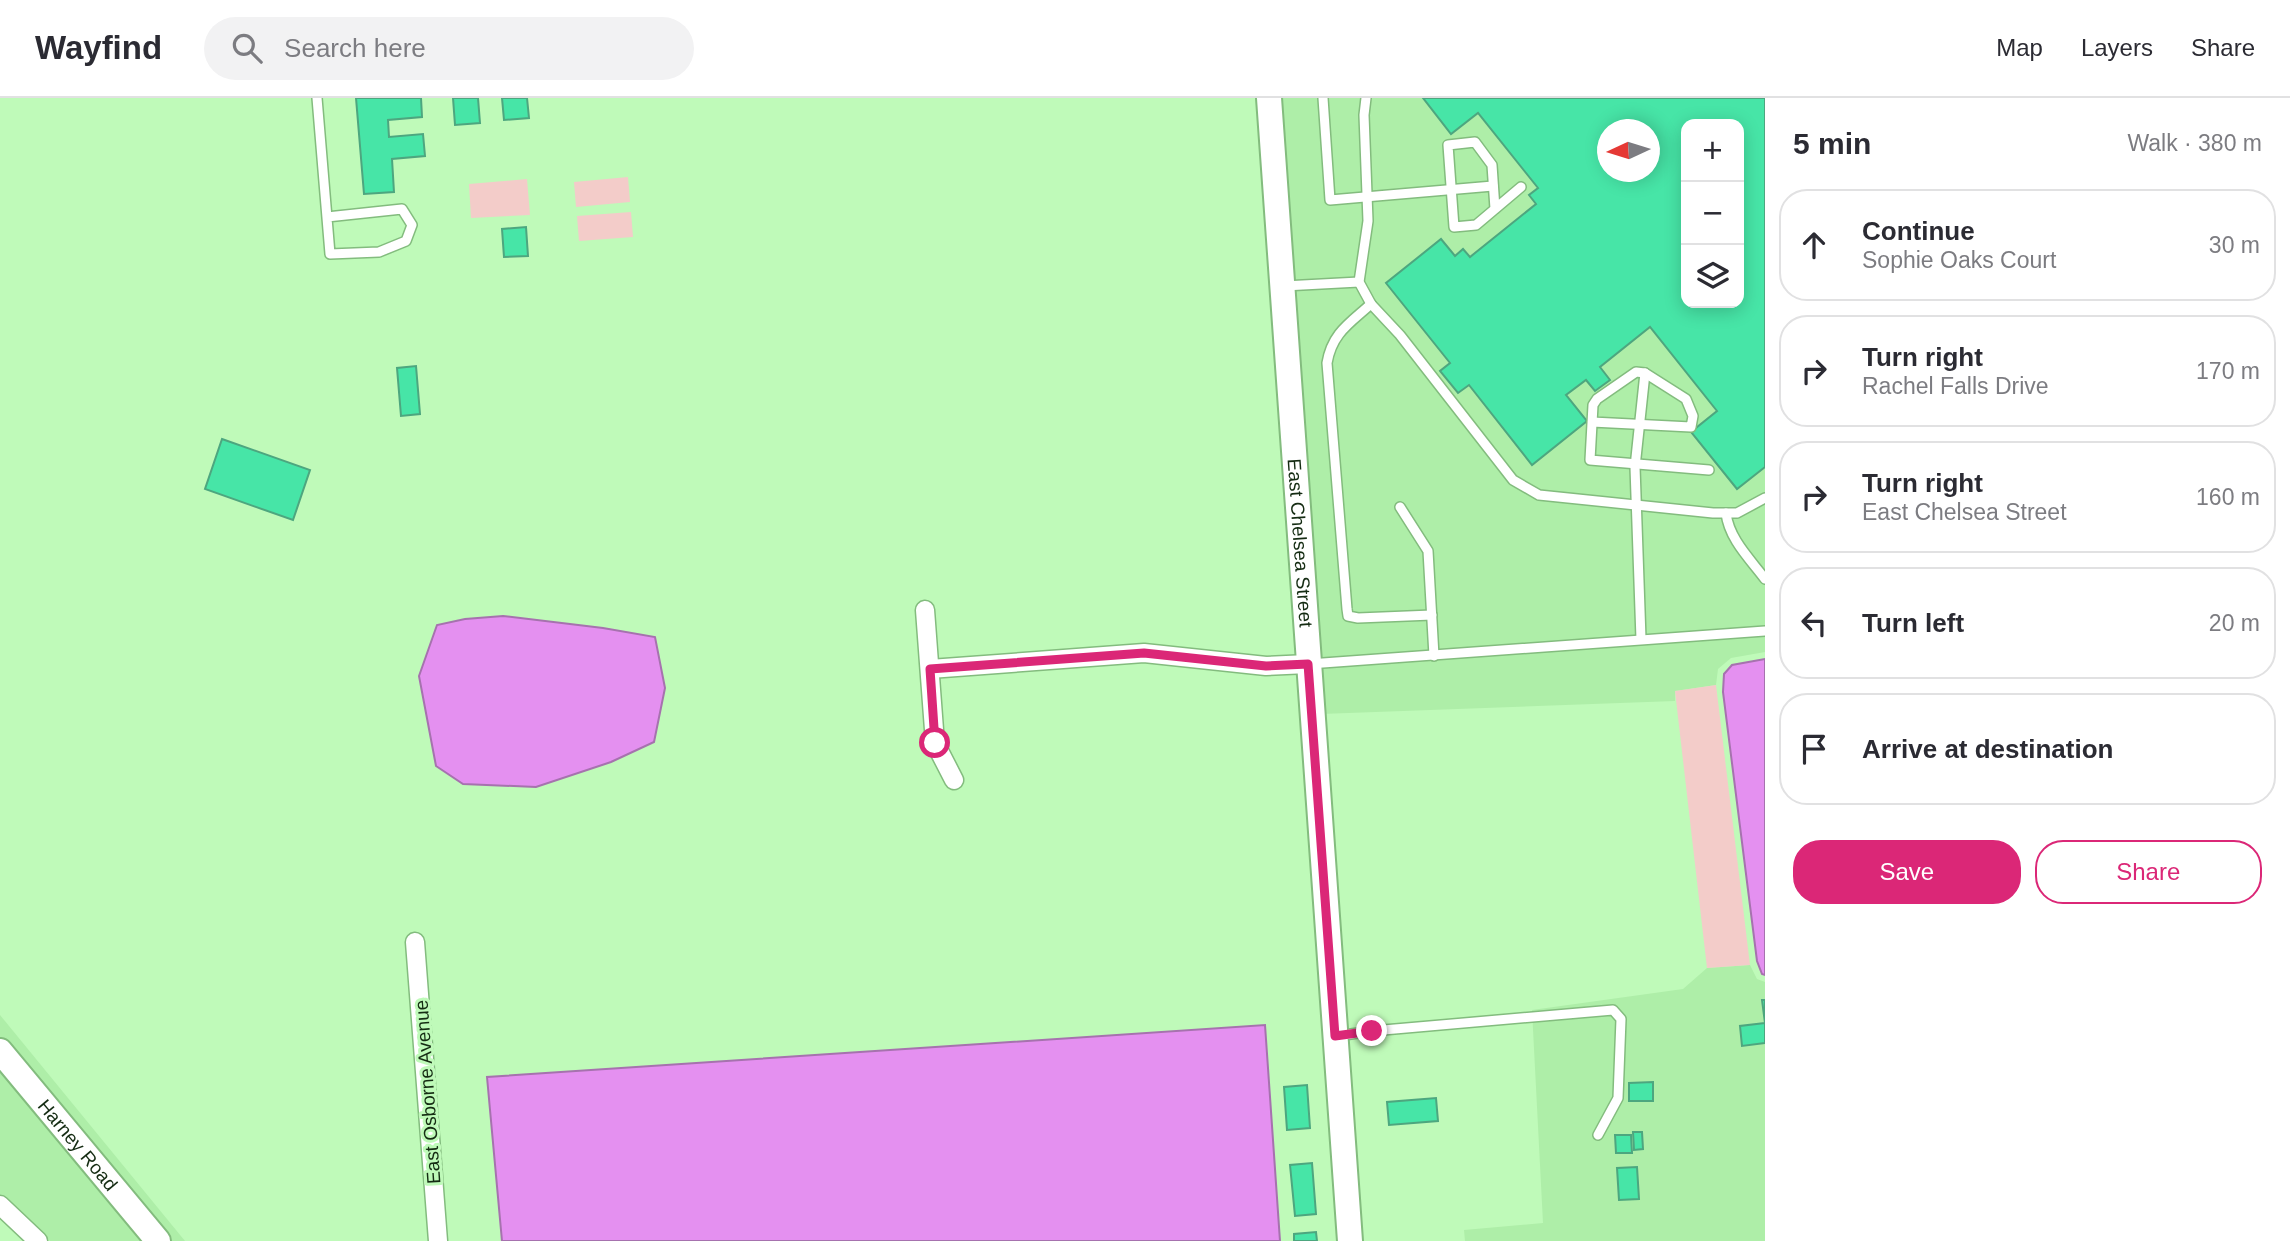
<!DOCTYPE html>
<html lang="en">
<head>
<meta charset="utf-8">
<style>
	:root { --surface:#fff; --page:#f2f2f3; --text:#2b2b33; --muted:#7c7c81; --line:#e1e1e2; --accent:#db2777 }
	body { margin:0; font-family:Helvetica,sans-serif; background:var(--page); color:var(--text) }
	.controls { position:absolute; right:21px; top:21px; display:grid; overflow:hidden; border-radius:14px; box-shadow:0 4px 18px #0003 }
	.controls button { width:63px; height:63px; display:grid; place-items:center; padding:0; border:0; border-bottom:2px solid var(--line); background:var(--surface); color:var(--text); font:35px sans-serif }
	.compass { position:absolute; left:1597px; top:21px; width:63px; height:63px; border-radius:50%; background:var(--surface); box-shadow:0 4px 18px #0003; rotate:266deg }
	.stop { position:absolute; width:21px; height:21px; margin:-16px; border:5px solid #db2777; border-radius:50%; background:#fff }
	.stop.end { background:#db2777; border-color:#fff; box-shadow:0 2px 7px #0008 }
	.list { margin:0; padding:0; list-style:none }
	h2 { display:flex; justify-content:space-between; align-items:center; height:91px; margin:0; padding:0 28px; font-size:30px }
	h2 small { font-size:23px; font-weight:400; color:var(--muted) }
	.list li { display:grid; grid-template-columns:46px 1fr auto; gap:21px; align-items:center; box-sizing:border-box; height:112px; margin:0 14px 14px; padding:0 14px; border:2px solid var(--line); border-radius:28px }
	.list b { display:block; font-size:26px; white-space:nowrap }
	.list p { margin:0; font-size:23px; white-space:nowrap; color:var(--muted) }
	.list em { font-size:23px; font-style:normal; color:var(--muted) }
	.actions { display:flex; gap:14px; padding:21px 28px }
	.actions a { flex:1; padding:16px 0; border:2px solid var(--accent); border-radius:28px; text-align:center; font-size:24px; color:var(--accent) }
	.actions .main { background:var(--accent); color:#fff }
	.icon { flex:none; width:38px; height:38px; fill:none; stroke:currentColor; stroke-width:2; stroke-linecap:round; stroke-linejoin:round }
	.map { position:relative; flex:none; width:1765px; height:1143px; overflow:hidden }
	header { display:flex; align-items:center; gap:42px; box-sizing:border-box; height:98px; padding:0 35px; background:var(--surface); border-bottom:2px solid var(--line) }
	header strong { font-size:33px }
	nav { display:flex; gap:38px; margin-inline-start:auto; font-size:24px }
	.search { width:490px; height:63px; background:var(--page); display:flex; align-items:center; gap:18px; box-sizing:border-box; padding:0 24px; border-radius:38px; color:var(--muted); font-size:26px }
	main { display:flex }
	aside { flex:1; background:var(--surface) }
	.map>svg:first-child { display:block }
	.built { fill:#aeeea8; fill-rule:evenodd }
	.green { fill:#f3ccc9 }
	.water { fill:#e490f0; stroke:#a672ae; stroke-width:2 }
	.building { fill:#47e5a7; stroke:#4da67f; stroke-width:2; fill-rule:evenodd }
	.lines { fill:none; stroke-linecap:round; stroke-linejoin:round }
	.lane-casing { stroke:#83bc7e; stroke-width:12 }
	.street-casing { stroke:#83bc7e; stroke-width:21 }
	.secondary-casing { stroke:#83bc7e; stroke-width:28 }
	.lane { stroke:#fff; stroke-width:9 }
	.street { stroke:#fff; stroke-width:18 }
	.secondary { stroke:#fff; stroke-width:24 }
	.route { stroke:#db2777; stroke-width:9 }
	.labels { text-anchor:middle; stroke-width:6; stroke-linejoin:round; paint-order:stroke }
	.street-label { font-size:19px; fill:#152c13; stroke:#bffab9 }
</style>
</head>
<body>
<header>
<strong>Wayfind</strong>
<div class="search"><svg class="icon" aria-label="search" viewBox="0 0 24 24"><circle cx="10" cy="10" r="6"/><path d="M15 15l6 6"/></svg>Search here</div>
<nav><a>Map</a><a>Layers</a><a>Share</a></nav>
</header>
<main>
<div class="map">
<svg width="1765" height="1143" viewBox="0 0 1765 1143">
	<rect width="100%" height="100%" fill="#bffab9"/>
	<g class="built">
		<path d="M1278 0H1765V554L1731 560 1718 571 1716 587 1675 593V603L1321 616ZM1686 26H1739V205H1686ZM1608 32H1650V74H1608Z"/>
		<polygon points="1750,867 1757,881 1765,884 1765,1143 1465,1143 1464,1132 1543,1125 1532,912 1683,891 1707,870"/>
		<polygon points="0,917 185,1143 169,1143 0,939"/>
		<polygon points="0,966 146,1143 50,1143 14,1107 0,1097"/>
	</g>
	<g class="green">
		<polygon points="628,79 630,104 576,109 574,84"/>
		<polygon points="527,81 530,117 471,120 469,86"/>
		<polygon points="631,114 633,139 579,143 577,118"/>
		<polygon points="1716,587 1750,867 1707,870 1675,593"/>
	</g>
	<g class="water">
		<polygon points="503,518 603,530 655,539 665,590 654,644 611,664 536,689 463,686 436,668 419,578 437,527 465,521"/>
		<polygon points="1765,561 1765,877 1762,876 1757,863 1723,594 1724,576 1732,567"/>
		<polygon points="1265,927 1280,1143 502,1143 487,979"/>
	</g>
	<g class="building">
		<polygon points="356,0 421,0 422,19 388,22 389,39 423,36 425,58 392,61 394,94 364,96"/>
		<polygon points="453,0 478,0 480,25 455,27"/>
		<polygon points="502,0 527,0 529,20 504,22"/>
		<path d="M1423 0H1765V369L1737 391 1691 334 1717 313 1650 229 1600 269 1610 282 1595 293 1586 282 1566 297 1587 323 1532 367 1469 287 1458 295 1440 273 1450 265 1386 185 1441 141 1455 158 1463 151 1470 159 1536 106 1529 97 1538 90 1478 15 1451 36ZM1686 26H1739V205H1686ZM1608 32H1650V74H1608Z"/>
		<polygon points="526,129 528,158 504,159 502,131"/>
		<polygon points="416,268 420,316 401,318 397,270"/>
		<polygon points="222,341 310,372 293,422 205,391"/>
		<polygon points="1762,902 1765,902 1765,945 1742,948 1740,928 1765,925"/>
		<polygon points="1653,984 1653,1003 1629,1003 1629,985"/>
		<polygon points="1307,987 1310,1030 1287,1032 1284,989"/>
		<polygon points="1436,1000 1438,1023 1389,1027 1387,1004"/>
		<polygon points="1633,1034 1642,1034 1643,1051 1634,1052"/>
		<polygon points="1615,1037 1631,1037 1632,1055 1616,1055"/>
		<polygon points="1312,1065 1316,1116 1295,1118 1290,1067"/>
		<polygon points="1637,1069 1639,1101 1619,1102 1617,1070"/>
		<polygon points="1316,1134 1317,1143 1294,1143 1294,1136"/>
	</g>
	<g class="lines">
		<g class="lane-casing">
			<g id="lane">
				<polyline points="317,0 330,156 379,154 406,143 412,127 402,111 327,119"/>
				<polyline points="1323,0 1330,102 1493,88"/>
				<polyline points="1366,0 1364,17 1368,123 1359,184 1371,206 1400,237 1513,382 1539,397 1713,415 1737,415 1765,400"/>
				<polyline points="1495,111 1492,67 1475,44 1448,47 1454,129 1476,127 1521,89"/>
				<polyline points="1284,188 1359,184"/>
				<path d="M1371 206C1350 225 1332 235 1327 265L1347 511 1348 518 1358 520 1432 517"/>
				<polyline points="1592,324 1691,329 1693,318 1686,301 1645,275 1636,274 1597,301 1593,307 1590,362 1709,372"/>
				<polyline points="1400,409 1428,453 1434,558"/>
				<path d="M1726 415C1729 441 1750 461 1765 481"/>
				<polyline points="1641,541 1635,369 1645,275"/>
				<polyline points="1309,566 1765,533"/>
				<polyline points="1337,938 1372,933 1613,912 1621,921 1618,1000 1598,1037"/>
			</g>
		</g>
		<g class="street-casing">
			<g id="street">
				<polyline points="925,512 935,645 954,682"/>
				<polyline points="930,571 1144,555 1266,568 1308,566"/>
				<polyline points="415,844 438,1143"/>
				<polyline points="0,1107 38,1143"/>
			</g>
		</g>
		<g class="secondary-casing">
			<g id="secondary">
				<path id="s1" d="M1269 0 1350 1143"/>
				<path id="s2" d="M0 953 158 1143"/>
			</g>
		</g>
		<use href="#lane" class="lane"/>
		<use href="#street" class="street"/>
		<use href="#secondary" class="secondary"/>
	</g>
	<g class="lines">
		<polyline class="route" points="935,645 930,571 1144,555 1266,568 1308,566 1335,938 1372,933"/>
	</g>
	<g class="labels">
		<g class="street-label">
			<text dy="7" stroke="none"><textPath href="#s1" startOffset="446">East Chelsea Street</textPath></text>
			<text transform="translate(427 994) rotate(-94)" y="7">East Osborne Avenue</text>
			<text dy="7" stroke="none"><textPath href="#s2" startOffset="122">Harney Road</textPath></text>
		</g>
	</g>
</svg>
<div class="controls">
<button>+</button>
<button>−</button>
<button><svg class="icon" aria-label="layers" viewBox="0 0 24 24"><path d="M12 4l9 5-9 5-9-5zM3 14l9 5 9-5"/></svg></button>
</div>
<svg class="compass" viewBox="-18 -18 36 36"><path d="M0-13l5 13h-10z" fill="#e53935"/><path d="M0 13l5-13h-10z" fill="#7c7c81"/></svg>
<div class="stop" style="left:935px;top:645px"></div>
<div class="stop end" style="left:1372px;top:933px"></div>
</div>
<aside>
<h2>5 min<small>Walk · 380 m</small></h2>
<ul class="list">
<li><svg class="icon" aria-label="ahead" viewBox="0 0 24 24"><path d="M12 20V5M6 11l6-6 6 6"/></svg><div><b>Continue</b><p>Sophie Oaks Court</p></div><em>30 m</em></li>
<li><svg class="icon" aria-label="right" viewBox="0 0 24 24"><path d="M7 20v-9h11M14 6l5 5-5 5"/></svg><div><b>Turn right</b><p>Rachel Falls Drive</p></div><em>170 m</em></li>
<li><svg class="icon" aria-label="right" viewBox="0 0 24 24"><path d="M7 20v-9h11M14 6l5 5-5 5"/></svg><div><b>Turn right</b><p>East Chelsea Street</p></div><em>160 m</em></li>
<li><svg class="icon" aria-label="left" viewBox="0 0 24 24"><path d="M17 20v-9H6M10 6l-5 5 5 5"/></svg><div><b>Turn left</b></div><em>20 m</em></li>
<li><svg class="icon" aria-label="arrive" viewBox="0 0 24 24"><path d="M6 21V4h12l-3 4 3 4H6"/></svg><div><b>Arrive at destination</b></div></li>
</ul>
<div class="actions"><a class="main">Save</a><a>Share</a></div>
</aside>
</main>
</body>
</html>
